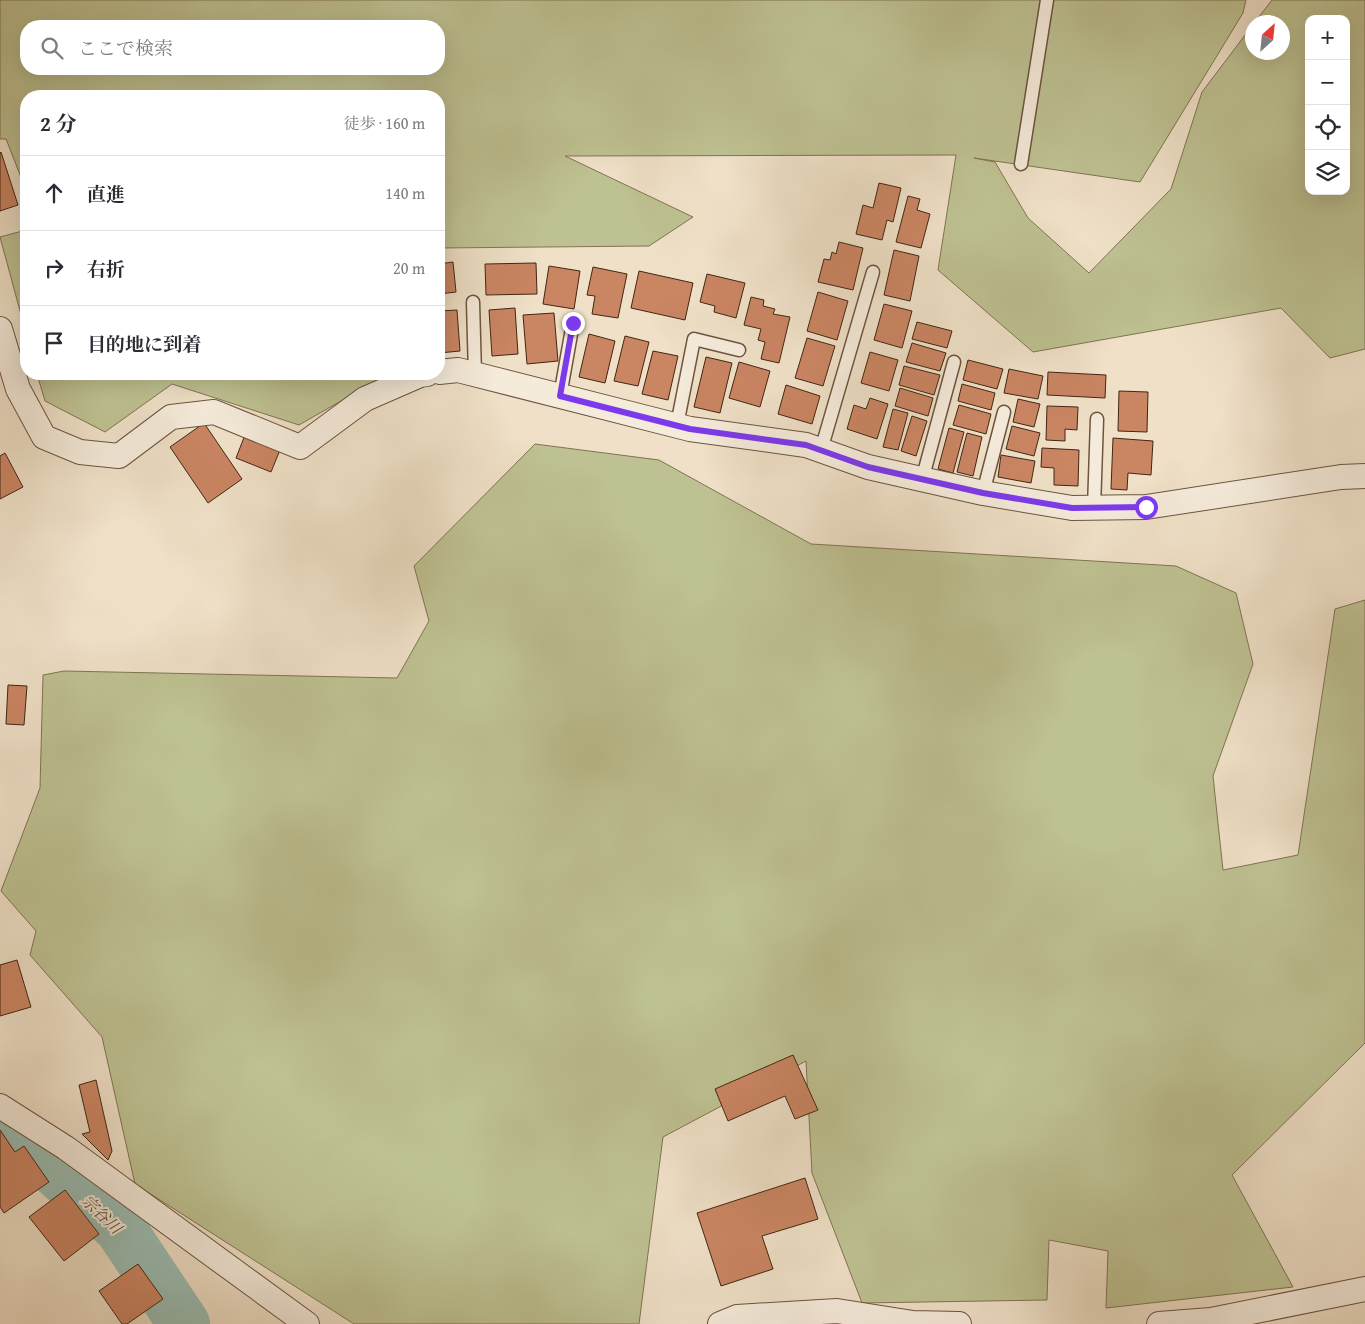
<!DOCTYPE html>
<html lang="ja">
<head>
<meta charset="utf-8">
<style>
	:root { --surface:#fff; --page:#f7f7f7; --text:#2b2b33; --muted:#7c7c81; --line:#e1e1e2 }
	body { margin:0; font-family:"Gentium Book Plus","Noto Serif JP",serif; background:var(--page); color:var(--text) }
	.controls { position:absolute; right:15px; top:15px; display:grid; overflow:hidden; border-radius:10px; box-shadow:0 5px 20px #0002 }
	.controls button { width:45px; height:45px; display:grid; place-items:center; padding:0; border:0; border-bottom:1px solid var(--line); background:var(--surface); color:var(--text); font:25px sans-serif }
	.compass { position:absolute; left:1245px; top:15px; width:45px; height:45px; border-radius:50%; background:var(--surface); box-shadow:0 5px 20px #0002; rotate:27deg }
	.stop { position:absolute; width:15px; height:15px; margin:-11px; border:4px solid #7c3aed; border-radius:50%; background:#fff }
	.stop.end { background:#7c3aed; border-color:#fff; box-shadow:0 1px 5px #0008 }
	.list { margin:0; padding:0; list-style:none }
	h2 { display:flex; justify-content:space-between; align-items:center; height:65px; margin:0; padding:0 20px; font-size:21px }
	h2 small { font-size:16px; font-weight:400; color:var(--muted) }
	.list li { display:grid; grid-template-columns:32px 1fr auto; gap:15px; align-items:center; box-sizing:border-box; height:75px; padding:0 20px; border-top:1px solid var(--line) }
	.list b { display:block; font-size:19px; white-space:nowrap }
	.list em { font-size:16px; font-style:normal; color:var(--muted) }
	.icon { flex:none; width:28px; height:28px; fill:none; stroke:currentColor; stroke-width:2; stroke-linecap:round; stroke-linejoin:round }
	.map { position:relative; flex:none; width:1365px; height:1324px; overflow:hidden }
	.search { position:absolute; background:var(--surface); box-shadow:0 5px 20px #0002; left:20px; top:20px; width:425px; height:55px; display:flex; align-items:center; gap:12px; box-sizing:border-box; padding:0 18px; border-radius:20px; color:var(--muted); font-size:19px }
	.panel { position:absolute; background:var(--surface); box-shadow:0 5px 20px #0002; left:20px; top:90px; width:425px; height:290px; border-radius:20px }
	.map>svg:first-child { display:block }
	.green { fill:#bec192; stroke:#807452; fill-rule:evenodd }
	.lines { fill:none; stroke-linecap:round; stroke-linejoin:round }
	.river { stroke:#9abdb3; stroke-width:52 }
	.building { fill:#ca8563; stroke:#412613 }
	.service-casing { stroke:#6c5440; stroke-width:15 }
	.minor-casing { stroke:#6c5440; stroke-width:26 }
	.service { stroke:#f5ebdb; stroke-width:12 }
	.minor { stroke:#f5ebdb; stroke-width:24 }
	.route { stroke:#7c3aed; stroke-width:6 }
	.labels { text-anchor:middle; stroke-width:4; stroke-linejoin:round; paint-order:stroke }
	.water-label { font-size:16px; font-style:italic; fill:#574c3b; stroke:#f5ebdb }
</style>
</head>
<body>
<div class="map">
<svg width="1365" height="1324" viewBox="0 0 1365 1324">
	<rect width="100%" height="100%" fill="#efe0c7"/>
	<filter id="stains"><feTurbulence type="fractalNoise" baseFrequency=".004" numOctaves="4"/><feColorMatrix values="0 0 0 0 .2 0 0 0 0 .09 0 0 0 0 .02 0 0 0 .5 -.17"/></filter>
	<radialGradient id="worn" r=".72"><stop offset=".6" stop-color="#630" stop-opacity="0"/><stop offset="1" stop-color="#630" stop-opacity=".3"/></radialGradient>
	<g class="green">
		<path d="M0 0H1246L1243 13 1140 182 974 158 995 162 1028 218 1089 273 1171 189 1202 92 1252 26V52H1282V22H1255L1272 0H1365V349L1330 358 1281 308 1033 352 938 270 956 155 565 156 693 217 649 246 439 248V96H26V190L6 139H0ZM1309 19H1346V191H1309ZM26 26H439V69H26Z"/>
		<polygon points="26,230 26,333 0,237"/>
		<polygon points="37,374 388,374 299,425 172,384 105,432 45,401"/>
		<polygon points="535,444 659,460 811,544 1176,566 1236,593 1253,664 1213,776 1223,870 1298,855 1335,609 1365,600 1365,1043 1232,1175 1293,1287 1106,1308 1108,1251 1049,1240 1047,1300 862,1303 812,1173 806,1061 663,1137 639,1324 354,1324 135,1184 102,1037 30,955 36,931 1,891 40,788 43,675 64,671 397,678 429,621 414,566"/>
	</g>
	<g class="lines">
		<polyline class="river" points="0,1122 120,1228 184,1324"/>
	</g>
	<g class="building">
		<polygon points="1,152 18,205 0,211 0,153"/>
		<polygon points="879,183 901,188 893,222 887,220 882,240 856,234 863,205 873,208"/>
		<polygon points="908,196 920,199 917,210 930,214 921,248 896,242"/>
		<polygon points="839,242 863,248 853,290 818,282 824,259 830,260 832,252 836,254"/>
		<polygon points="894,250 919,256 910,301 884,295"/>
		<polygon points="453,262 456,292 439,294 439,264"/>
		<polygon points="536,263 537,294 486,295 485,264"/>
		<polygon points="549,266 580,271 574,309 543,304"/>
		<polygon points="593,267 627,274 618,318 592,314 595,296 587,295"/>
		<polygon points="639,271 693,283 685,320 631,308"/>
		<polygon points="707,274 745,283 736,318 714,312 715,306 700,302"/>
		<polygon points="818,292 848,301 837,340 807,331"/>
		<polygon points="751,297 764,300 763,306 775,309 773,314 790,317 779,363 761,359 765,342 758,340 761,329 744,325"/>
		<polygon points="884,304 912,311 902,348 874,340"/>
		<polygon points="515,308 518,354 492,356 489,310"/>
		<polygon points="457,310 460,351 439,353 439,311"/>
		<polygon points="554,313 558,361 527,364 523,315"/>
		<polygon points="917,322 952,331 947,348 912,339"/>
		<polygon points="589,334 615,341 605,383 579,377"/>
		<polygon points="625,336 649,342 638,386 614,381"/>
		<polygon points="807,338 835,346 823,386 795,378"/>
		<polygon points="912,343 946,353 940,371 906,362"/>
		<polygon points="653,351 678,356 668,400 642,394"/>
		<polygon points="870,352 898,360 889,391 861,383"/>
		<polygon points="706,357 732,363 720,413 694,407"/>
		<polygon points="968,360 1003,369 997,389 963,380"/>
		<polygon points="739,362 770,371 760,407 729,398"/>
		<polygon points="904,366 940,375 934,395 899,385"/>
		<polygon points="1009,369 1043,376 1038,399 1004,393"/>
		<polygon points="1048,372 1106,375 1105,398 1047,395"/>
		<polygon points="962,384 995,393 991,410 958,401"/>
		<polygon points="786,385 820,396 812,424 778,414"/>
		<polygon points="900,388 933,398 928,416 895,406"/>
		<polygon points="1119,391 1148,392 1147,432 1118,431"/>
		<polygon points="870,398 888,404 877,439 847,429 854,405 866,409"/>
		<polygon points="1018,399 1040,404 1034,427 1013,422"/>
		<polygon points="959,405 991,414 986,434 953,425"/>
		<polygon points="1047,406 1078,407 1077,430 1065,429 1065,441 1046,440"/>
		<polygon points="893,409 908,413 898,450 883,447"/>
		<polygon points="912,416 927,421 916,456 901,451"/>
		<polygon points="204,423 242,479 208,503 170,447"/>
		<polygon points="1012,426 1040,433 1034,456 1006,449"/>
		<polygon points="949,428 964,432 953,473 938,469"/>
		<polygon points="967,433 982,437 973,476 957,472"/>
		<polygon points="245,435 280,450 271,472 236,458"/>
		<polygon points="1113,438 1153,441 1151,475 1128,473 1127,490 1111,489"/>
		<polygon points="1042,448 1079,450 1078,486 1054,485 1054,468 1041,467"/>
		<polygon points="5,453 23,487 0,499 0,456"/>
		<polygon points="1001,455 1035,461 1031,483 998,477"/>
		<polygon points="8,685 27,686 24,725 6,724"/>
		<polygon points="17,960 31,1007 0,1016 0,965"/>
		<polygon points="793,1055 818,1110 795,1119 785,1096 728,1121 715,1089"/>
		<polygon points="96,1080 112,1151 108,1160 82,1134 90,1132 79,1085"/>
		<polygon points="0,1130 15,1152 24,1146 49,1182 4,1213 0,1207"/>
		<polygon points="805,1178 818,1219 762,1236 773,1269 721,1286 697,1213"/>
		<polygon points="65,1190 99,1234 64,1261 29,1217"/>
		<polygon points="138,1264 163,1299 127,1324 122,1324 99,1291"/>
	</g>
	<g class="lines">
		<g class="service-casing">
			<g id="service">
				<polyline points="1021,164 1047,0"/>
				<polyline points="473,302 475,375"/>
				<polyline points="560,396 573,323"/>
				<polyline points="677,425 694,339 739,350"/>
				<polyline points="821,450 873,272"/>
				<polyline points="922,480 954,362"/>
				<polyline points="983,493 1004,412"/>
				<polyline points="1094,508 1097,419"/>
			</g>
		</g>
		<g class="minor-casing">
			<g id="minor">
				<polyline points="0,329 18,389 44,437 80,452 119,456 171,417 214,412 300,447 365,399 420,375 427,374"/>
				<polyline points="439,372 458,370 690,429 806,445 868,467 983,493 1072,508 1146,507 1341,477 1365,476"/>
				<polyline points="0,1106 66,1148 307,1324"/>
				<polyline points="720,1324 737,1317 837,1311 913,1323 959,1324"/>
				<polyline points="1159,1324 1211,1320 1365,1289"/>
			</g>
		</g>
		<use href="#service" class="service"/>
		<use href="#minor" class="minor"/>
	</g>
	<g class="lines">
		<polyline class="route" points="573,323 560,396 690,429 806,445 868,467 983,493 1072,508 1146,507"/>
	</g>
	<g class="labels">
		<g class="water-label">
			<text transform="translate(102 1214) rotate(44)" y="6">宗谷川</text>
		</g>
	</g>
	<rect width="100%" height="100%" filter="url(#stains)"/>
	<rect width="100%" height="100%" fill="url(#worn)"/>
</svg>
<div class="controls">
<button>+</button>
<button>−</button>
<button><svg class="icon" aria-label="locate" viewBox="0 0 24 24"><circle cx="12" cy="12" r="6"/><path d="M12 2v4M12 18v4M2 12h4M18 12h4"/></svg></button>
<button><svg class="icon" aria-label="layers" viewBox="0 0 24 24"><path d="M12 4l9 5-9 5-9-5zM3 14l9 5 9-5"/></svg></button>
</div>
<svg class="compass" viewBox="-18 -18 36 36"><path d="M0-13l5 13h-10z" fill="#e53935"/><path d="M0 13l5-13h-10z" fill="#7c7c81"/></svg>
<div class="stop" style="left:1146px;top:507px"></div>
<div class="stop end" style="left:573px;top:323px"></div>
<div class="search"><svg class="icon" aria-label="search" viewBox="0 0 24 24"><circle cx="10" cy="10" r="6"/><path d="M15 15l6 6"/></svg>ここで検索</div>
<section class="panel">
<h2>2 分<small>徒歩 · 160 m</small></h2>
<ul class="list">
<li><svg class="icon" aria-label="ahead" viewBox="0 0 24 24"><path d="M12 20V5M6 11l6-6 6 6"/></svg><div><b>直進</b></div><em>140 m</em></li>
<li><svg class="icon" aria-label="right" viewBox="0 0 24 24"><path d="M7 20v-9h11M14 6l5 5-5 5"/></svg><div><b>右折</b></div><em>20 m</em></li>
<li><svg class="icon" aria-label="arrive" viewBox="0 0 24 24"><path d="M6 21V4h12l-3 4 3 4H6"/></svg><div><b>目的地に到着</b></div></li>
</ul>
</section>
</div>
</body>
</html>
